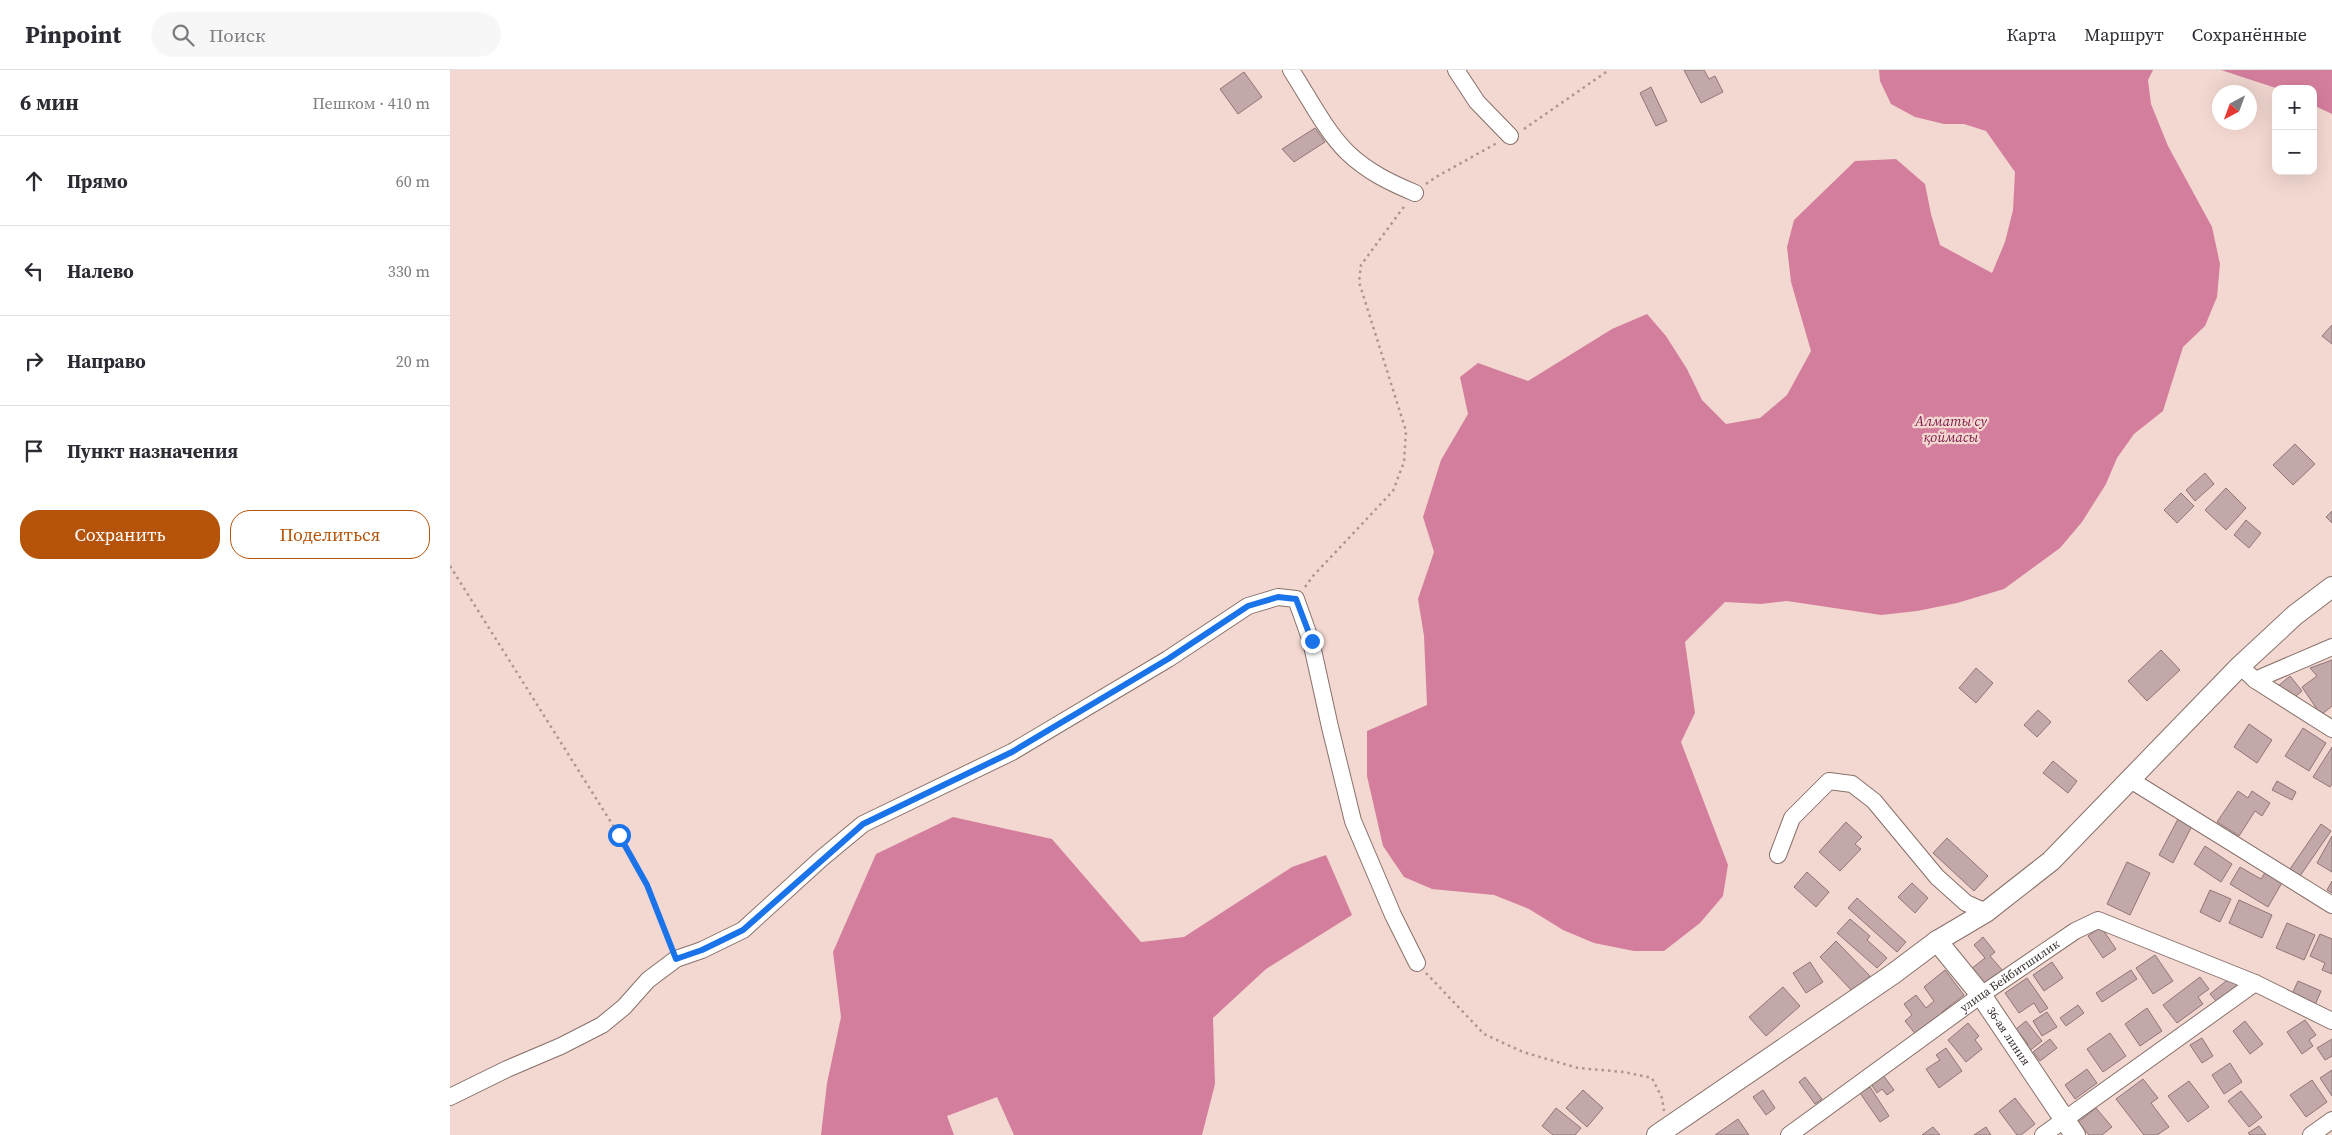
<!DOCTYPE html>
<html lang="ru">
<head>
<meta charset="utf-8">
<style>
	:root { --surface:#fff; --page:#f7f7f7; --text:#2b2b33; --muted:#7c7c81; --line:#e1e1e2; --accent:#b45309 }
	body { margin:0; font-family:"Source Serif 4",serif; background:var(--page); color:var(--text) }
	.controls { position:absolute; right:15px; top:15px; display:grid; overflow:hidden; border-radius:10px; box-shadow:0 5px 20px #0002 }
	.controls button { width:45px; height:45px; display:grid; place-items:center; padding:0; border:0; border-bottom:1px solid var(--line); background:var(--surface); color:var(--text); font:25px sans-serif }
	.compass { position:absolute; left:1762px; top:15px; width:45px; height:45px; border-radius:50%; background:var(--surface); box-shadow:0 5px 20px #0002; rotate:221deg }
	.stop { position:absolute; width:15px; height:15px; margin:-11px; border:4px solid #1a73e8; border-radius:50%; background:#fff }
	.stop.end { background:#1a73e8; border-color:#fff; box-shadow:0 1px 5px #0008 }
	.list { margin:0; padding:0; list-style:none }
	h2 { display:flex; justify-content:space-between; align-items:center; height:65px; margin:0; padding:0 20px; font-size:21px }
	h2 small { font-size:16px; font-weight:400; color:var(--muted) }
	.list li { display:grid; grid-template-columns:32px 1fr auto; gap:15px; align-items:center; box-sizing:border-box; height:90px; padding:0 20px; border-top:1px solid var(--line) }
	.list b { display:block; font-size:19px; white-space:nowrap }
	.list em { font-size:16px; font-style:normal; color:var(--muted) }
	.actions { display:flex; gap:10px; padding:15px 20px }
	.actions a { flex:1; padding:11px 0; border:1px solid var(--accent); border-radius:20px; text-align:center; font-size:18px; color:var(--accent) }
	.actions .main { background:var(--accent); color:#fff }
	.icon { flex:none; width:28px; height:28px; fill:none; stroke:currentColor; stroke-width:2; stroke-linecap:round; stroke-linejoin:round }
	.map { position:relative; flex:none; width:1882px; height:1065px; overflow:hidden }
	header { display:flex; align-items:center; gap:30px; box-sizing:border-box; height:70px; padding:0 25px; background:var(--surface); border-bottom:1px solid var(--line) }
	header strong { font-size:24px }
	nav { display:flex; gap:28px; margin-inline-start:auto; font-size:18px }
	.search { width:350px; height:45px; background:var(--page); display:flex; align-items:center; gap:12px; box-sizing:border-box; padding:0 18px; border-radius:28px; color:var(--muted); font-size:19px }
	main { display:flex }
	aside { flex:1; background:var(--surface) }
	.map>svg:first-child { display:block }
	.water { fill:#d47e9d }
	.building { fill:#c3a8a9; stroke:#8f7677 }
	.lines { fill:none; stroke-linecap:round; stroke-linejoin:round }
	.minor-casing { stroke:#88706a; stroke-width:18 }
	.tertiary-casing { stroke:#88706a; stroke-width:22 }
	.path { stroke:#aa9691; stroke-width:2.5; stroke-dasharray:2.5 4; stroke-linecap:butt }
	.minor { stroke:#fff; stroke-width:16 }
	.tertiary { stroke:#fff; stroke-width:20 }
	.route { stroke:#1a73e8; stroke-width:6 }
	.labels { text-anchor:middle; stroke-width:4.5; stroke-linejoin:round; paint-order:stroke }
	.street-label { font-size:12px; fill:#352b29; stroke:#f3d8d1 }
	.water-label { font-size:14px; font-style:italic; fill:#7c1647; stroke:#f3d8d1 }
</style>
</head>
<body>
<header>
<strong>Pinpoint</strong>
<div class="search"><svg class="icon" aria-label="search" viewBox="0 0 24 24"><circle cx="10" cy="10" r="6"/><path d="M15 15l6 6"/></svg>Поиск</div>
<nav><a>Карта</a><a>Маршрут</a><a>Сохранённые</a></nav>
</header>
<main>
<aside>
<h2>6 мин<small>Пешком · 410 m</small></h2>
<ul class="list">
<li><svg class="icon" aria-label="ahead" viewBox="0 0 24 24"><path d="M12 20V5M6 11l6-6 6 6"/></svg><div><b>Прямо</b></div><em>60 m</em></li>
<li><svg class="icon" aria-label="left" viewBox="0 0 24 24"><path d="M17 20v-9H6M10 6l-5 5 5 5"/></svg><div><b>Налево</b></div><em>330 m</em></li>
<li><svg class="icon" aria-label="right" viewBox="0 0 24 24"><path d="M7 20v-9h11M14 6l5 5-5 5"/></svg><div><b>Направо</b></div><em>20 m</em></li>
<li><svg class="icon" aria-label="arrive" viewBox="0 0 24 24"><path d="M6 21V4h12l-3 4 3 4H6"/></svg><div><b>Пункт назначения</b></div></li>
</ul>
<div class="actions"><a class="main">Сохранить</a><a>Поделиться</a></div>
</aside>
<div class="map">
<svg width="1882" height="1065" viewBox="0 0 1882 1065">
	<rect width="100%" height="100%" fill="#f3d8d1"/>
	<g class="water">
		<polygon points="1429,0 1703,0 1698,10 1701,34 1718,76 1762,157 1770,194 1767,227 1755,256 1733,277 1713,341 1684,364 1667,388 1656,414 1632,452 1610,478 1554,519 1507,533 1467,541 1431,545 1337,531 1311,534 1275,532 1235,572 1245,643 1231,672 1278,795 1273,826 1250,853 1214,881 1184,881 1144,873 1113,860 1079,839 1044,825 982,819 954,807 933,776 917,706 917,661 977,635 974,566 968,529 984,482 973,447 991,390 1018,344 1010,307 1028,293 1078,311 1162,259 1197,244 1216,266 1237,299 1252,330 1276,354 1310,348 1337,325 1361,281 1341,212 1337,177 1344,150 1405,91 1446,89 1475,114 1481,144 1490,175 1542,203 1555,172 1563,140 1565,102 1536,61 1514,54 1494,54 1465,47 1441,34 1430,11"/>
		<polygon points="1771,0 1882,0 1882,44 1863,35 1863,19 1829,19"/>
		<polygon points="503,747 602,769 691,872 734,867 842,797 876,785 902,845 816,899 763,948 765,1014 752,1065 564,1065 547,1027 497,1046 504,1065 371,1065 377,1013 391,947 383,882 426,784"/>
	</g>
	<g class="building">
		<polygon points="1234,0 1254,0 1259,9 1265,6 1273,22 1251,33"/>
		<polygon points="794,2 812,27 788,44 770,19"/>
		<polygon points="1201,17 1217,51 1206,56 1190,23"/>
		<polygon points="865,58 875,72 844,92 832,79"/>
		<polygon points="1882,255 1882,274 1872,266"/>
		<polygon points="1845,374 1865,394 1843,415 1823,395"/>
		<polygon points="1755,403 1764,414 1745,431 1736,420"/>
		<polygon points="1776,418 1796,438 1776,460 1755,440"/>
		<polygon points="1731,423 1744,436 1727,453 1714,440"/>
		<polygon points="1882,441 1882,453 1876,447"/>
		<polygon points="1796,450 1811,463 1799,478 1784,465"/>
		<polygon points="1711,580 1730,600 1697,631 1678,611"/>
		<polygon points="1882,590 1882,636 1871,645 1852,617 1867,606 1860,598"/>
		<polygon points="1526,598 1543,613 1526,633 1509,618"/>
		<polygon points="1840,606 1852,621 1840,631 1828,616"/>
		<polygon points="1588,640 1601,652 1587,667 1574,655"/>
		<polygon points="1799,654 1822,670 1807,693 1784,677"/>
		<polygon points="1853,658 1876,673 1859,701 1835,686"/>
		<polygon points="1882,677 1882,714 1880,717 1863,707"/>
		<polygon points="1603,691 1627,711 1618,723 1593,703"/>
		<polygon points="1827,711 1846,722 1842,730 1822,720"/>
		<polygon points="1788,721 1798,728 1802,721 1820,733 1812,746 1805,741 1789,766 1767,752"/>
		<polygon points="1728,749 1742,756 1723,793 1709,785"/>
		<polygon points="1396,752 1412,767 1405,774 1411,779 1390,801 1369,782"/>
		<polygon points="1871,754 1881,761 1850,806 1840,799"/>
		<polygon points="1882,766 1882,802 1867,793"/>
		<polygon points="1497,768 1538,806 1524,821 1483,783"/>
		<polygon points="1755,776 1782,794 1771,812 1744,794"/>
		<polygon points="1677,792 1700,803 1680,845 1657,834"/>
		<polygon points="1790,797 1811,809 1816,801 1833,811 1818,837 1780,814"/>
		<polygon points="1357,802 1379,822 1366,837 1344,817"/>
		<polygon points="1882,811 1882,823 1877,820"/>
		<polygon points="1462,813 1478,828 1465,843 1448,827"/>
		<polygon points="1760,820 1781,829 1770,852 1750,842"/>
		<polygon points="1407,828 1456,872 1447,882 1398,838"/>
		<polygon points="1789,830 1822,845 1812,868 1779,853"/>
		<polygon points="1400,849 1420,866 1417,870 1437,888 1427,898 1387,863"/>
		<polygon points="1837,853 1865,865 1854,890 1826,878"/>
		<polygon points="1651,857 1666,879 1653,888 1638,866"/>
		<polygon points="1870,864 1882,869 1882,904 1872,900 1875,893 1860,886"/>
		<polygon points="1533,867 1545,882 1540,886 1553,901 1534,916 1521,899 1535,888 1524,875"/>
		<polygon points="1386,871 1420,906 1403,922 1370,887"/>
		<polygon points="1705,885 1723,911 1703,924 1686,898"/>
		<polygon points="1360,892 1373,912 1356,923 1343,903"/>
		<polygon points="1602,892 1613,908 1594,921 1583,905"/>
		<polygon points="1495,900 1514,925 1492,942 1494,945 1467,966 1455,951 1462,945 1454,934 1466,925 1476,938 1484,931 1474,917"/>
		<polygon points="1681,900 1687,909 1652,932 1646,923"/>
		<polygon points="1750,907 1759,919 1748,927 1753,934 1727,953 1713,935"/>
		<polygon points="1781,907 1788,916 1767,932 1760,924"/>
		<polygon points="1577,908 1598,938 1590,943 1584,933 1569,943 1555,923"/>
		<polygon points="1848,911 1871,921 1865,935 1842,924"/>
		<polygon points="1333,917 1350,936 1316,966 1299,947"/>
		<polygon points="1628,935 1634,943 1616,956 1610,948"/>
		<polygon points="1697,938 1712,961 1690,976 1675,954"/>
		<polygon points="1597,942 1607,957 1592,966 1583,951"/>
		<polygon points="1855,950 1866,965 1859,970 1863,976 1852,984 1837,962"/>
		<polygon points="1576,951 1592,971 1578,982 1574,977 1578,974 1566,959"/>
		<polygon points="1795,951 1813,974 1800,984 1783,961"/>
		<polygon points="1518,953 1529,966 1525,970 1532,979 1516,992 1498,970"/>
		<polygon points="1660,963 1676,986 1653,1002 1637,979"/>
		<polygon points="1752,968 1763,986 1752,993 1740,975"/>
		<polygon points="1600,969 1607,978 1590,991 1583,982"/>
		<polygon points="1882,969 1882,986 1875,990 1867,978"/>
		<polygon points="1496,978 1512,1001 1489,1018 1476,999 1490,990 1486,985"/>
		<polygon points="1780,993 1792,1012 1774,1024 1762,1005"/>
		<polygon points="1637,999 1647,1013 1625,1029 1615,1015"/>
		<polygon points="1882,1000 1882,1026 1870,1008"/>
		<polygon points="1433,1005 1444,1020 1437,1025 1432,1019 1427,1023 1421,1014"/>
		<polygon points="1355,1007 1372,1029 1365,1034 1349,1012"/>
		<polygon points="1693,1009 1708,1028 1701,1033 1719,1057 1707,1065 1694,1065 1666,1029"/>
		<polygon points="1862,1010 1877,1032 1856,1047 1840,1025"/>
		<polygon points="1739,1011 1759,1037 1738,1052 1718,1026"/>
		<polygon points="1420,1017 1439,1046 1430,1052 1410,1023"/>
		<polygon points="1133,1020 1153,1038 1137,1057 1116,1038"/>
		<polygon points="1313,1020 1325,1038 1316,1045 1303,1027"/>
		<polygon points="1791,1021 1812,1047 1799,1057 1778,1031"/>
		<polygon points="1565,1028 1585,1054 1571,1065 1567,1065 1549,1041"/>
		<polygon points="1106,1038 1131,1058 1125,1065 1103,1065 1092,1056"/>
		<polygon points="1646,1038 1662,1057 1652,1065 1639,1065 1628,1052"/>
		<polygon points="1288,1049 1299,1065 1265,1065"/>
		<polygon points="1809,1056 1816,1065 1800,1065 1798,1063"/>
		<polygon points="1483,1057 1490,1065 1472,1065"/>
		<polygon points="1536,1057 1541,1065 1524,1065"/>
	</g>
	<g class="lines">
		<g class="minor-casing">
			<g id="minor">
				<path d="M841 0C858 26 876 62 898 83 918 102 941 113 965 123"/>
				<polyline points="1006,0 1027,32 1060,66"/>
				<polyline points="1790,596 1805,610 1882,659"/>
				<polyline points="1805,610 1882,577"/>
				<polyline points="1679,709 1882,835"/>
				<polyline points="1328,785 1342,748 1379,711 1402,714 1424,731 1487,807 1516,833 1536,842"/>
				<polyline points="0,1027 57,999 111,976 152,955 174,937 198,910 226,889 252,880 293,860 372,788 413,754 562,682 718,589 798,536 828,527 846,529 861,571 880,657 903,751 943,845 967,893"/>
				<path id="s1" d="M1339 1065 1531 925 1625 861 1648 850 1805 913 1882 951"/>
				<polyline points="1593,1065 1805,913"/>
				<polyline points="1861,1065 1882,1050"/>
			</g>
		</g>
		<g class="tertiary-casing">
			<g id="tertiary">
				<path id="s2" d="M1487 871 1531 925 1625 1065"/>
				<polyline points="1207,1065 1443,904 1487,871 1536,842 1601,791 1790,596 1845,545 1882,517"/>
			</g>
		</g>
		<g class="path">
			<polyline points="1074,59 1159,0"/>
			<polyline points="976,114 986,107 1047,73"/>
			<polyline points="0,496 169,765 197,815 221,876"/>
			<polyline points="855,517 863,506 943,421 954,392 956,361 909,212 911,195 956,134"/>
			<polyline points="976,903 1034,964 1073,982 1128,998 1174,1002 1202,1008 1212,1028 1214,1041"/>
		</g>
		<use href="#minor" class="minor"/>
		<use href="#tertiary" class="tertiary"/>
	</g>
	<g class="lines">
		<polyline class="route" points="169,765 197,815 226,889 252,880 293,860 413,754 562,682 718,589 798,536 828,527 846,529 862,571"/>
	</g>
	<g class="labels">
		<g class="street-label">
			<text dy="4" stroke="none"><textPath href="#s1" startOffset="272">улица Бейбитшилик</textPath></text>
			<text dy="4" stroke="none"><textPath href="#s2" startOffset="119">36-ая линия</textPath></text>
		</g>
		<g class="water-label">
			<text x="1501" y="356">Алматы су<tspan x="1501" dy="16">қоймасы</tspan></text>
		</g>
	</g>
</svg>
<div class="controls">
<button>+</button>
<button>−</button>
</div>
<svg class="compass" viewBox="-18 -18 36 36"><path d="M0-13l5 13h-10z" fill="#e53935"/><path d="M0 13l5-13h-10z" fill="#7c7c81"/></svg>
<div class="stop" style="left:169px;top:765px"></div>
<div class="stop end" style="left:862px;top:571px"></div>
</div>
</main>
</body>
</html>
